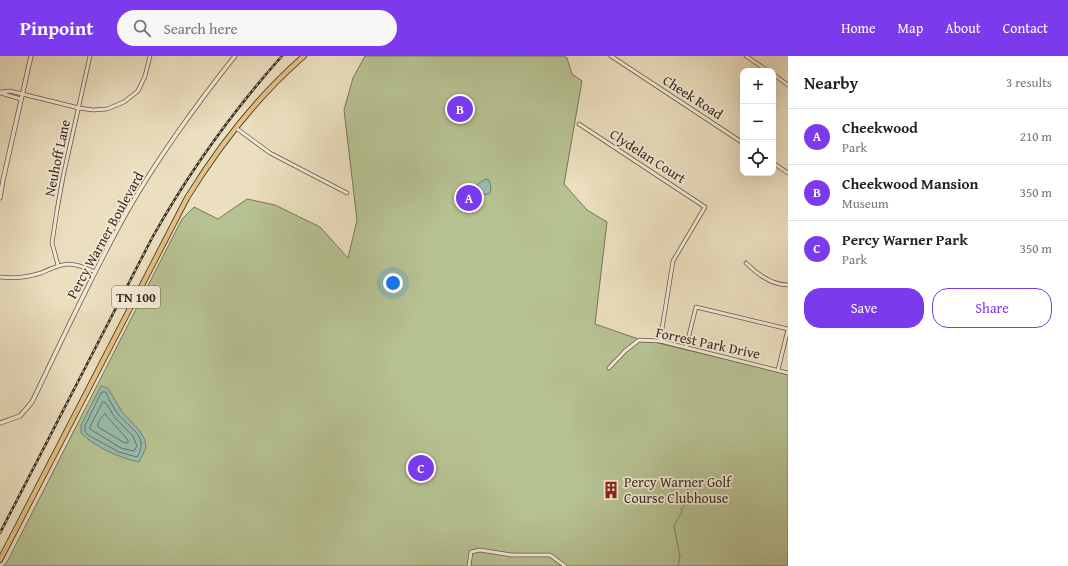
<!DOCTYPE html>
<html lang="en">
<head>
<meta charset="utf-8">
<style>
	:root { --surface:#fff; --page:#f6f6f6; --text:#222; --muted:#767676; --line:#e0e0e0; --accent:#7c3aed }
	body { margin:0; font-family:"Gentium Book Plus",serif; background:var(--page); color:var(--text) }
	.controls { position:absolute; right:12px; top:12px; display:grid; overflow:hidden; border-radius:8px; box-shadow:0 4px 16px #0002 }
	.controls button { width:36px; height:36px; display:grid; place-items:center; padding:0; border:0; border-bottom:1px solid var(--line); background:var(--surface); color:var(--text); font:20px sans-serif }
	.you { position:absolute; left:393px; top:227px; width:14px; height:14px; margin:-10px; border:3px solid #fff; border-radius:50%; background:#1a73e8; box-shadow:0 0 0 6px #1a73e833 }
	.badge { display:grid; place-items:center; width:26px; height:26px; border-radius:50%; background:var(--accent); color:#fff; font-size:13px; font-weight:700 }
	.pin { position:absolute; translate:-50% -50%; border:2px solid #fff; box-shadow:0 1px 4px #0006 }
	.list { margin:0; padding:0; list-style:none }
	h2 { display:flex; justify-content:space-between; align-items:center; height:52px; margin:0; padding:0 16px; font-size:17px }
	h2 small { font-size:13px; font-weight:400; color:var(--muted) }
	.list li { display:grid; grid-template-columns:26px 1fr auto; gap:12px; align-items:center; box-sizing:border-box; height:56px; padding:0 16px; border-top:1px solid var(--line) }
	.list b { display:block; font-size:15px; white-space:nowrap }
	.list p { margin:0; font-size:13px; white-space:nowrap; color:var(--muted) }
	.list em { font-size:13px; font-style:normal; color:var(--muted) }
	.actions { display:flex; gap:8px; padding:12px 16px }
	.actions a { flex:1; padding:9px 0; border:1px solid var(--accent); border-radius:16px; text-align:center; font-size:14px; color:var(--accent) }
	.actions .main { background:var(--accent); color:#fff }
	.icon { flex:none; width:22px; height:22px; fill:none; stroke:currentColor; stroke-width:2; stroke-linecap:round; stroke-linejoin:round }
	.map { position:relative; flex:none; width:788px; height:510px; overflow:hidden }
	header { display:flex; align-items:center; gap:24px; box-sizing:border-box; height:56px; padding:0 20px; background:var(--accent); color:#fff }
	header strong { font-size:19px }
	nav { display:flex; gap:22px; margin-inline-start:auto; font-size:14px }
	.search { width:280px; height:36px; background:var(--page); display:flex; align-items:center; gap:10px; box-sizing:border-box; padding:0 14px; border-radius:22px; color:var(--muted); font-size:15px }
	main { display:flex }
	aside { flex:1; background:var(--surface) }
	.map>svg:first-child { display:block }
	.green { fill:#b7c292; stroke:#76765a }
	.water { fill:#99bdaf; stroke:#718377 }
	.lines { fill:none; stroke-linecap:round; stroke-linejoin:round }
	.shore { stroke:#677469; stroke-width:1 }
	.stream { stroke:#718377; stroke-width:1 }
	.minor-casing { stroke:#63584a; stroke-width:4.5 }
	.tertiary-casing { stroke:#63584a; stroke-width:5 }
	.primary-casing { stroke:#352b23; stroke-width:6 }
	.minor { stroke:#f3ead5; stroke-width:3 }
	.tertiary { stroke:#f3ead5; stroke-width:3.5 }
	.primary { stroke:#e6c080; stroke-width:4.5 }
	.rail-casing { stroke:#352b23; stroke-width:2.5 }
	.rail { stroke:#f3ead5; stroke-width:1; stroke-dasharray:3; stroke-linecap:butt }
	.labels { text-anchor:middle; stroke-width:3.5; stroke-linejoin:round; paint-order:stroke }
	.shield { fill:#f3ead5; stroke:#6e6458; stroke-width:1 }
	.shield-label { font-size:13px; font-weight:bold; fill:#352b23 }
	.street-label { font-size:14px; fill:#352b23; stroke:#f3ead5 }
	.poi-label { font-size:14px; fill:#352b23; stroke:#f3ead5; text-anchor:start }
</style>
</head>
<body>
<header>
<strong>Pinpoint</strong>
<div class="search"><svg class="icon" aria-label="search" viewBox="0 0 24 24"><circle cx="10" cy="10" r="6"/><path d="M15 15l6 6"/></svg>Search here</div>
<nav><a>Home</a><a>Map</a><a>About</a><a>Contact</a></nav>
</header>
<main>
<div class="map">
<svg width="788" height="510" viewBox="0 0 788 510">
	<rect width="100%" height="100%" fill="#ecdfbf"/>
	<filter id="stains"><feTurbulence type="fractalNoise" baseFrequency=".005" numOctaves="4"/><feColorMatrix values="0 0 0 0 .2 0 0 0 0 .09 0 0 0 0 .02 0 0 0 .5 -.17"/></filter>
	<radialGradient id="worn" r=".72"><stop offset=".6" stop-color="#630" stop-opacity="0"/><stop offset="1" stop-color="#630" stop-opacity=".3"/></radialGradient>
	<polygon class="green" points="365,0 564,0 567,2 572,18 582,25 564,128 587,154 607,166 595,268 647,286 654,286 788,318 788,510 3,510 7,506 182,163 194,151 218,163 247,143 275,149 320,171 348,202 357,164 344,54 353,22"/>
	<g class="water">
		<path d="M486 123 489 124 491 131 490 137C482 141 479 136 477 129L479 127Z"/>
		<path d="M101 330 108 332 122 356 140 375 145 384 146 392 139 406C120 402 95 391 81 377V369Z"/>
	</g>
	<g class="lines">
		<g class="shore">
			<path d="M102 336H106C109 344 113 351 118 358 129 372 150 380 137 401L119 396 88 379 85 375V370Z"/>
			<polygon points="103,346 106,347 115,362 133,380 137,390 134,395 121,392 90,373 90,371"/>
			<path d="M105 358 128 384V387L123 386 98 371C97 367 101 360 105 358Z"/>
		</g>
		<path class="stream" d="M678 510 680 501 674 470 682 456 681 454C686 449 687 431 691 422"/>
		<g class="minor-casing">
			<g id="minor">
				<polyline points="611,0 743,87"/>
				<polyline points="746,0 768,15"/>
				<polyline points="773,18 788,29"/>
				<polyline points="0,36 10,35 79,52 93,54 107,53 124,46 138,35 145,20 150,0"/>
				<polyline points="0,37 21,43"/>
				<polyline points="579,68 705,151 673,205 660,285"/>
				<polyline points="236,72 270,97 347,137"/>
				<polyline points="773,107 788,117"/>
				<path d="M746 207C757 218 771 229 788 229"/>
				<polyline points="58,209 52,187 57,154 63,121 90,0"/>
				<path d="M0 221C14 223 28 221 41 217 50 213 58 209 68 208 78 208 86 212 95 216"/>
				<polyline points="686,291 696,251 788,273 778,314"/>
				<polyline points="609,312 625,295 639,284 660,285 788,317"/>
				<polyline points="469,510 471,496 480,494 511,499 550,499 565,510"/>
			</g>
		</g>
		<g class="tertiary-casing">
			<g id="tertiary">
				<polyline points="0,142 3,124 31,0"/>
				<path d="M0 367 20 360 32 346C63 282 93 216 128 154 159 100 196 49 235 0"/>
			</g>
		</g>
		<g class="primary-casing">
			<path id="primary" d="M0 504 187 142C219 90 258 40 304 0"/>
		</g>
		<use href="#minor" class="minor"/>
		<use href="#tertiary" class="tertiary"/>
		<use href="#primary" class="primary"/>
		<g class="rail-casing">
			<path id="rail" d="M0 477 152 182C189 116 232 56 282 0"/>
		</g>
		<use href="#rail" class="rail"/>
	</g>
	<defs>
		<g id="building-bare" transform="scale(1.38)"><path d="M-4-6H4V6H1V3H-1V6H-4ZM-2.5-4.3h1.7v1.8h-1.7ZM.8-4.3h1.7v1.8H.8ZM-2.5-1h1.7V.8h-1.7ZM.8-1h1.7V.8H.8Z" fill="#8f2418" stroke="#f3ead5" stroke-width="2.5" paint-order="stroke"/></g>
	</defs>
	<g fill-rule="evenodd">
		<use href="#building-bare" x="611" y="434"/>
	</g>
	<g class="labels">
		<rect class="shield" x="112" y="230" width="48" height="22" rx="3"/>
		<g class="shield-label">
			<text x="136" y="246">TN 100</text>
		</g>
		<g class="street-label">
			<text transform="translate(693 41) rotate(33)" y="5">Cheek Road</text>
			<text transform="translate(648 100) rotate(33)" y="5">Clydelan Court</text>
			<text transform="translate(57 102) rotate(-78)" y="5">Neuhoff Lane</text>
			<text transform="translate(105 179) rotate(-61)" y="5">Percy Warner Boulevard</text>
			<text transform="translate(708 287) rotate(12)" y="5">Forrest Park Drive</text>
		</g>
		<g class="poi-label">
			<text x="624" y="431">Percy Warner Golf<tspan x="624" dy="16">Course Clubhouse</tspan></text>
		</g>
	</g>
	<rect width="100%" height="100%" filter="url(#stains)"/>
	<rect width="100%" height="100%" fill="url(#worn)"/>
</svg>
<div class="controls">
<button>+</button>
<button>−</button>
<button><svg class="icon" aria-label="locate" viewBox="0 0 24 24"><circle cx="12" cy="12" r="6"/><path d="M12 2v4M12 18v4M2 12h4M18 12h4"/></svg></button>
</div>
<div class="you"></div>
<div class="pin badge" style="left:469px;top:142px">A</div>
<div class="pin badge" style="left:460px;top:53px">B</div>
<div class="pin badge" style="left:421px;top:412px">C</div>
</div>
<aside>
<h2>Nearby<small>3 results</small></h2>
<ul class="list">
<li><span class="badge">A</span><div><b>Cheekwood</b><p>Park</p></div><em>210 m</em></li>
<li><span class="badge">B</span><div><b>Cheekwood Mansion</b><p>Museum</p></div><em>350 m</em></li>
<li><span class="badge">C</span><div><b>Percy Warner Park</b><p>Park</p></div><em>350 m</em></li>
</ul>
<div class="actions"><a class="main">Save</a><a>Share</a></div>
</aside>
</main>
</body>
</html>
